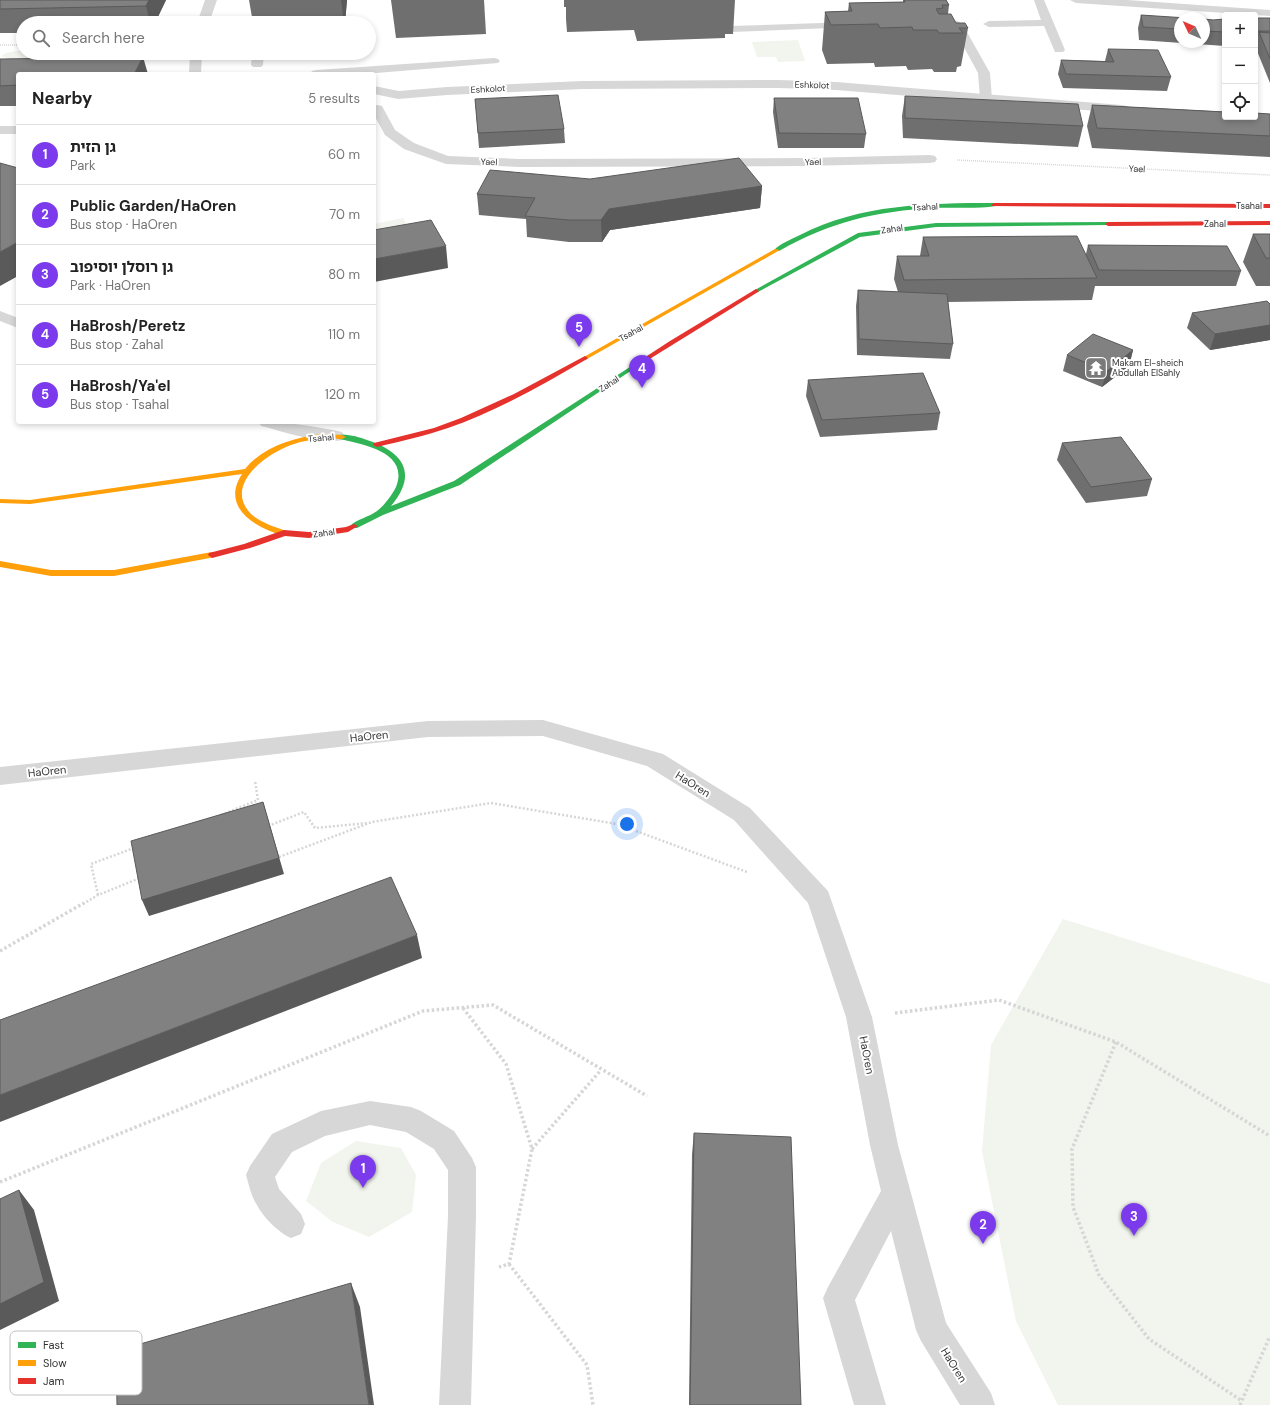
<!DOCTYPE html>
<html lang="en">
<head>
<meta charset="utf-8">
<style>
	:root { --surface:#fff; --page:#f2f2f2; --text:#222; --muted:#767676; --line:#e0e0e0; --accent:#7c3aed }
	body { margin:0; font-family:"DM Sans","Noto Sans Hebrew",sans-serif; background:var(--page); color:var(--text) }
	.controls { position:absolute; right:12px; top:12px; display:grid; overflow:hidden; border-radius:4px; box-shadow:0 2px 6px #0003 }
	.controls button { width:36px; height:36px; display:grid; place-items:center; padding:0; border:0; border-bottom:1px solid var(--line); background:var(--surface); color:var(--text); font:20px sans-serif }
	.compass { position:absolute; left:1174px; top:12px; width:36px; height:36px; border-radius:50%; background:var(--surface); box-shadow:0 2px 6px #0003; rotate:314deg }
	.you { position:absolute; left:627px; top:824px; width:14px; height:14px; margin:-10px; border:3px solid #fff; border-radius:50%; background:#1a73e8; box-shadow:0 0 0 6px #1a73e833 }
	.badge { display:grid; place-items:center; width:26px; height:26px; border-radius:50%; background:var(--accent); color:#fff; font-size:13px; font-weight:700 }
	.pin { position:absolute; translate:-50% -33px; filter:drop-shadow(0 1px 2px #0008) }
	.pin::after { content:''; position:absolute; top:21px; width:14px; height:12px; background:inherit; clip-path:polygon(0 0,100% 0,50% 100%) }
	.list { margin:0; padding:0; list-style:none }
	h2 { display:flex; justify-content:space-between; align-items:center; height:52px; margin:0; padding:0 16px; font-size:17px }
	h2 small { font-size:13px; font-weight:400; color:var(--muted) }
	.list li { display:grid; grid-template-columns:26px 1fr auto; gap:12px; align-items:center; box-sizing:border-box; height:60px; padding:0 16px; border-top:1px solid var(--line) }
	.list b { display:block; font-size:15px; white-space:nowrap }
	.list p { margin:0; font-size:13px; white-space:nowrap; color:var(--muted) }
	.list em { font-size:13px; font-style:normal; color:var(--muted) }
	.icon { flex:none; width:22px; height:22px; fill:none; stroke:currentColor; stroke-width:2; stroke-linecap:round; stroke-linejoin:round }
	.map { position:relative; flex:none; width:1270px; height:1405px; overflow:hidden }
	.search { position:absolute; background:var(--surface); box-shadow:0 2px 6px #0003; left:16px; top:16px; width:360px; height:44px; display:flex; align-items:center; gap:10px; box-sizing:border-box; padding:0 14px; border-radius:22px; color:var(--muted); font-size:15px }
	.panel { position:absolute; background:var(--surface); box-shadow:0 2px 6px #0003; left:16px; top:72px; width:360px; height:352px; border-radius:4px }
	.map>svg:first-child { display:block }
	.green { fill:#f1f5ed }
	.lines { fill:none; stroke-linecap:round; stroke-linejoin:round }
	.path-far2 { stroke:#d6d6d6; stroke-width:1.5; stroke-dasharray:1 1; stroke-linecap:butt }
	.path-far1 { stroke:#d6d6d6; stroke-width:2.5; stroke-dasharray:2 2; stroke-linecap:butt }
	.path { stroke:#d6d6d6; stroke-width:3.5; stroke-dasharray:2.5 2.5; stroke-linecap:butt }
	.lane { fill:#d7d7d7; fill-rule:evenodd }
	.street { fill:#d7d7d7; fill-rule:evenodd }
	.fast { fill:#30b455; fill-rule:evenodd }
	.slow { fill:#ff9f0a; fill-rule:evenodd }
	.jam { fill:#e5322d; fill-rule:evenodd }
	.wall { fill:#6f6f6f }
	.shaded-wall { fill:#5a5a5a }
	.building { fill:#818181; stroke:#5a5a5a }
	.labels { text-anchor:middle; stroke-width:4; stroke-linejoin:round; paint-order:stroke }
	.far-street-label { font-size:9px; fill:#333; stroke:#fff }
	.far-poi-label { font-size:9px; fill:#333; stroke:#fff; text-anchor:start }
	.street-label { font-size:11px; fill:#333; stroke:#fff }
	.key { fill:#fff; stroke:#c2c2c2; stroke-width:1 }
	.key-label { font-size:11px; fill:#333 }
</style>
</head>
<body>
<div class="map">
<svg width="1270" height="1405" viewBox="0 0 1270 1405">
	<rect width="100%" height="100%" fill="#fff"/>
	<g class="green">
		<polygon points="798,40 805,61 778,62 776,57 757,57 752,42"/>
		<polygon points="16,51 23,51 23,53 87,53 88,55 87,58 13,60 1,56 6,53"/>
		<polygon points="403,218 419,244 374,252 374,224"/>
		<polygon points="1063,919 1270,984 1270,1405 1058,1405 1016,1321 982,1151 991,1045"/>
		<polygon points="356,1141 401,1148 416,1175 412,1212 369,1237 333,1222 306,1201 321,1163"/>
	</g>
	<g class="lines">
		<g class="path-far2">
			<polyline points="0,45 23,45"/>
			<polyline points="145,73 166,73"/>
			<polyline points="957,160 1270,175"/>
		</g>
		<g class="path-far1">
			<polyline points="221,815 258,800 255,781"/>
			<polyline points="268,826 304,812 315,828 368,823"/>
			<polyline points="279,857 372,822 491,803 617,824 747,872"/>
			<polyline points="98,895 91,864 134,848"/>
			<polyline points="83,904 98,895 140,878"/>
		</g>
		<g class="path">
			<polyline points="0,951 84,903"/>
			<polyline points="463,1008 506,1064 532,1149 509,1264 499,1267"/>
			<polyline points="895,1013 999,1000 1116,1042 1270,1136"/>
			<polyline points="1116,1042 1072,1149 1073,1207 1099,1275 1149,1339 1242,1401"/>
			<polyline points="532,1149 601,1070"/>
			<polyline points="0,1182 423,1011 493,1005 647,1096"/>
			<polyline points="509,1264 587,1365 593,1405"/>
			<polyline points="1240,1405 1270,1336"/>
		</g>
		<g class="lane">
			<polygon points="1034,0 1044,0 1065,50 1063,52 1055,52 1044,26 989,27 983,24 989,21 1041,20"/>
			<polygon points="947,20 958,21 963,25 990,73 992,99 990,102 982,102 980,99 978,73 954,29 951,26 943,25 941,23"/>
			<polygon points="852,22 858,25 856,27 731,32 725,29 731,26"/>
			<polygon points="252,53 264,53 263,65 261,67 253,67 251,65"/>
			<polygon points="494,58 498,59 500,61 498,63 364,74 310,74 312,71 316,70"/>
			<polygon points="0,311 18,318 18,328 0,321"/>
			<path d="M259 422C285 422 316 426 342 432L345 436 342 440C322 445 282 431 261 426Z"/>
			<path d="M370 1101 411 1107 421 1111 454 1131 472 1158 476 1167V1216L471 1405H439L448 1216V1170L434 1149 406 1132 370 1125 325 1136 292 1152 275 1177 279 1189 301 1214 305 1224 301 1234 291 1238C279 1233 263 1217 257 1205 251 1196 249 1185 246 1175L250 1166 272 1134 321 1111Z"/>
		</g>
		<g class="street">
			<polygon points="205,0 217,0 209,23 197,23"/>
			<polygon points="1070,0 1127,0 1270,10 1270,16 1076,3"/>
			<polygon points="190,53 202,53 201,74 189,74"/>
			<polygon points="779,80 836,82 1122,105 1127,106 1128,109 1127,112 1122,113 836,90 779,88 583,89 447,95 398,99 374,94 374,86 399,91 447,87 583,81"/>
			<polygon points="377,105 382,106 395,130 414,143 448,156 520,159 805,158 930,155 935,156 937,159 935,162 930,163 805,166 520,167 446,164 404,149 385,135 374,115 374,106"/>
			<rect x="0" y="126" width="18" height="8"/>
			<polygon points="543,720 663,754 750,808 828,891 872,1017 898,1145 946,1323 991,1393 995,1405 960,1405 921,1341 916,1330 891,1231 855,1300 886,1405 854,1405 823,1298 828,1287 881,1191 870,1145 846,1017 808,903 734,820 647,766 543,736 428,737 0,785 0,767 428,721"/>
		</g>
		<g class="fast">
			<path d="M994 203 997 205 996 206C978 209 954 207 935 208 876 211 830 222 779 251L774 250C781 243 792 239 800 235 860 204 929 203 994 203Z"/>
			<polygon points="1108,222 1110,223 1110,225 936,227 860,237 758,292 753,291 858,233 936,223"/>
			<path d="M633 365 636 367 635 368 460 485 383 515 357 528H354L350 526C357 519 369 517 377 511 384 506 392 495 396 487 410 452 362 444 339 439V435C348 434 359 437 367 440 404 452 418 474 391 506L454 481Z"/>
		</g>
		<g class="slow">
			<polygon points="775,249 780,250 587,359 585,360 582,358"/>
			<path d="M321 434 342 435 346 437 342 439C325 438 307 439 291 445 266 454 223 485 251 514 261 523 275 527 287 531L288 533 287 535 284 536C256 528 220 508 242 474L30 504 0 503V499L30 500 245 469C264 446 293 438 321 434Z"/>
			<polygon points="212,552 215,553 216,555 215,557 114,576 51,576 0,567 0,561 51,570 114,570"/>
		</g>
		<g class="jam">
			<polygon points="994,203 1270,204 1270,208 992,206 991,205"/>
			<polygon points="1270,221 1270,225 1108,226 1105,224 1108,222"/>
			<polygon points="756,289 759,291 758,292 635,368 633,369 630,367 670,341"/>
			<path d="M585 356 588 358 587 359C542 385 497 411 448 428 425 436 401 441 377 447L373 445 374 443 434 428 461 418 514 394Z"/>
			<polygon points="354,524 358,526 348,532 309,538 285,536 250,548 212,558 208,555 209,553 244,544 284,530 309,532 346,527"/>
		</g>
	</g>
	<g class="wall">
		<polygon points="0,0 166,0 155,23 23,23 23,33 0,33"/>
		<polygon points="249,0 347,0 345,23 253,23"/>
		<polygon points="391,0 484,0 486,34 396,38"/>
		<polygon points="564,0 735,0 733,34 725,34 725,38 637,41 634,30 567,32 566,19 566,7 564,7"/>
		<polygon points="903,0 946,0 949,5 948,14 956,23 968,28 961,66 957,67 956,72 934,72 932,69 908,70 906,66 875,67 874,63 827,64 822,50 825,12 848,11 849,3 903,2"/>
		<polygon points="1141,15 1180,18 1180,42 1204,42 1204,19 1213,20 1225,19 1225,46 1139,40 1138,28"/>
		<polygon points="1255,18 1270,18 1270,83 1255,46"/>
		<polygon points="1108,49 1171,77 1167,91 1063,88 1058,74 1061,60 1105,61"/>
		<polygon points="0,59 18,74 18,106 0,106"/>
		<polygon points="905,96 1083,126 1078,147 903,138 902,116"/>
		<polygon points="774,98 866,134 864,148 778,148 773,112"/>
		<polygon points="475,99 564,129 565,143 479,148"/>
		<polygon points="1092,105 1270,114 1270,157 1092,148 1087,126"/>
		<polygon points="590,179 762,186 760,208 610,230 602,242 569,242 527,237 526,219 479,215 477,194"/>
		<polygon points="1253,234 1270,234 1270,286 1256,286 1243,262"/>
		<polygon points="923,237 1086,254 1088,245 1241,271 1236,286 1095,286 1092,300 948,302 953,344 950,359 857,355 856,306 858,290 898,292 894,279 897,256 920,256"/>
		<polygon points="1270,304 1270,340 1210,350 1187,328 1192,313"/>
		<polygon points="1133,350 1129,366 1102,387 1063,371 1067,355"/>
		<polygon points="808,380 940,413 937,430 820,437 806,396"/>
		<polygon points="1062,443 1152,479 1147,496 1086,503 1057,460"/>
		<polygon points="694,1133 801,1405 689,1405 692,1154"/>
	</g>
	<g class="shaded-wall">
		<polygon points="149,0 166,0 155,23 150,23 146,6"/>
		<polygon points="341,0 347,0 345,23 344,23"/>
		<polygon points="143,57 148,74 134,74"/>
		<polygon points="762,186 760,208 610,230 602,242 601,220 609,209"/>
		<polygon points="18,242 18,276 0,286 0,252"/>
		<polygon points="446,246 448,268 374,282 374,259"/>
		<polygon points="1270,325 1270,340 1210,350 1215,334"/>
		<polygon points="1133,350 1129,366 1102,387 1107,371"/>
		<polygon points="263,802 284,874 149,916 142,900"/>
		<polygon points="417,935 422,958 0,1122 0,1095"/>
		<polygon points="19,1190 34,1210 59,1301 0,1330 0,1304"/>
		<polygon points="351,1283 360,1307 374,1405 369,1405"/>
	</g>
	<g class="building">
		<polygon points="0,0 149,0 146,6 0,9"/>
		<polygon points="904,0 946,0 949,5 942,5 943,8 936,9 939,14 951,14 956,23 965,23 968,28 959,28 963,33 939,33 937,30 913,30 912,27 880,28 878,24 831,25 825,12 852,11 849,3 905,2"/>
		<polygon points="1141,15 1187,18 1180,18 1180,29 1143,27"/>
		<rect x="1255" y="18" width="15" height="13"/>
		<polygon points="1204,19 1213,20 1225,19 1225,32 1204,31"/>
		<polygon points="1259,32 1270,33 1270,59"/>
		<polygon points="1108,49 1158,50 1171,77 1066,74 1061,60 1114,62"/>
		<polygon points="143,57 134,74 18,74 18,85 0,86 0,59"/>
		<polygon points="558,95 564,129 478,133 475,99"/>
		<polygon points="905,96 1078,104 1083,126 905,118"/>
		<polygon points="774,98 858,98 866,134 779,133"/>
		<polygon points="1092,105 1225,112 1225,117 1255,117 1255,113 1270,114 1270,136 1097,128"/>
		<polygon points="739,158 762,186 609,209 601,220 569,220 525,216 535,198 477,194 490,170 590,179"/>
		<polygon points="0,163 18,168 18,242 0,252"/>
		<polygon points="431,220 446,246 374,259 374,230"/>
		<polygon points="1253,234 1270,234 1270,258 1266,258"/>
		<polygon points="1077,236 1097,278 904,280 897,256 929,256 923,237"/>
		<polygon points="1088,245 1227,246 1241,271 1099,270"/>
		<polygon points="858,290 947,294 953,344 859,339"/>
		<polygon points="1267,301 1270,304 1270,325 1215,334 1192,313"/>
		<polygon points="1093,334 1133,350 1107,371 1067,355"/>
		<polygon points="923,373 940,413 822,420 808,380"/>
		<polygon points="1121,437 1152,479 1091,487 1062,443"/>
		<polygon points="263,802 279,858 142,900 131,841"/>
		<polygon points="391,877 417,935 0,1095 0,1020"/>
		<polygon points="694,1133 791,1137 801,1405 690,1405"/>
		<polygon points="19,1190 44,1282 0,1304 0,1199"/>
		<polygon points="351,1283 369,1405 117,1405 116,1351"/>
	</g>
	<defs>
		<g id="temple-square" transform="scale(1.15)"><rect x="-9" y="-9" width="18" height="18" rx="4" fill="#7a7a7a" stroke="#fff"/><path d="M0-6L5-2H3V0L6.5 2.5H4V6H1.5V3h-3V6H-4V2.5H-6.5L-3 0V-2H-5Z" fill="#fff"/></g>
	</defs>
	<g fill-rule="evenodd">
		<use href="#temple-square" x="1096" y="368"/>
	</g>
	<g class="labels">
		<g class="far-street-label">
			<text transform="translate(812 85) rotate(2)" y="3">Eshkolot</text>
			<text transform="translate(488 89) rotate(-3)" y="3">Eshkolot</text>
			<text transform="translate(489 162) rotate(2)" y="3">Yael</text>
			<text transform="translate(813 162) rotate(-1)" y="3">Yael</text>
			<text transform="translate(1137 169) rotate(3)" y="3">Yael</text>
			<text x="1249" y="209">Tsahal</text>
			<text transform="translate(925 207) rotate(-3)" y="3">Tsahal</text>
			<text x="1215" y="227">Zahal</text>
			<text transform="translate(892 229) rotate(-8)" y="3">Zahal</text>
			<text transform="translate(631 333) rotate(-29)" y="3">Tsahal</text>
			<text transform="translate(609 384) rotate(-33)" y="3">Zahal</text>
			<text transform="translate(321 438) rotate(-5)" y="3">Tsahal</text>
			<text transform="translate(324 533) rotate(-8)" y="3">Zahal</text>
		</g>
		<g class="far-poi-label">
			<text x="1112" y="366">Makam El-sheich<tspan x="1112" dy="10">Abdullah ElSahly</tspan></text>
		</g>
		<g class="street-label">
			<text transform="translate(369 736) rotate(-6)" y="4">HaOren</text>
			<text transform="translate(47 771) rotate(-6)" y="4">HaOren</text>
			<text transform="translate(693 784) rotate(32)" y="4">HaOren</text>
			<text transform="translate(867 1055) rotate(79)" y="4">HaOren</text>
			<text transform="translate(954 1365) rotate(58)" y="4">HaOren</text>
		</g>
	</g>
	<rect x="10" y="1331" width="132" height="64" rx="6" class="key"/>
	<rect x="18" y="1342" width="18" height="6" fill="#30b455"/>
	<rect x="18" y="1360" width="18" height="6" fill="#ff9f0a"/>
	<rect x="18" y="1378" width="18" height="6" fill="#e5322d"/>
	<g class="key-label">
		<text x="43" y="1349">Fast</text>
		<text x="43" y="1367">Slow</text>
		<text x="43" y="1385">Jam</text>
	</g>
</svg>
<div class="controls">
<button>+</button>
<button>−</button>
<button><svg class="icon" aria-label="locate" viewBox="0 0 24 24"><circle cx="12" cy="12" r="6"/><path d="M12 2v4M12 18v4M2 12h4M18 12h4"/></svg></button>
</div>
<svg class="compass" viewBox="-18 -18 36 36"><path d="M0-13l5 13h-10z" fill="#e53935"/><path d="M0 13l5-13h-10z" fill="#767676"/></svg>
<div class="you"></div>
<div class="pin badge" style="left:363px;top:1188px">1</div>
<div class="pin badge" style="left:983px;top:1244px">2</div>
<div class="pin badge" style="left:1134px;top:1236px">3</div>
<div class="pin badge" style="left:642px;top:388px">4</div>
<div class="pin badge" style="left:579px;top:347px">5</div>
<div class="search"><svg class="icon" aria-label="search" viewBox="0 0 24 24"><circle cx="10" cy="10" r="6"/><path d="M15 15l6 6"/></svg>Search here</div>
<section class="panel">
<h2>Nearby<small>5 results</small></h2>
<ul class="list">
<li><span class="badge">1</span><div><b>גן הזית</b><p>Park</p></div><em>60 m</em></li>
<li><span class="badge">2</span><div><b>Public Garden/HaOren</b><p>Bus stop · HaOren</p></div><em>70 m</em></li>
<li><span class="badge">3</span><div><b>גן רוסלן יוסיפוב</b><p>Park · HaOren</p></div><em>80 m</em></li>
<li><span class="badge">4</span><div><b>HaBrosh/Peretz</b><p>Bus stop · Zahal</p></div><em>110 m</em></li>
<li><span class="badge">5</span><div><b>HaBrosh/Ya'el</b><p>Bus stop · Tsahal</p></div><em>120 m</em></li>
</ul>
</section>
</div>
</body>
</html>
